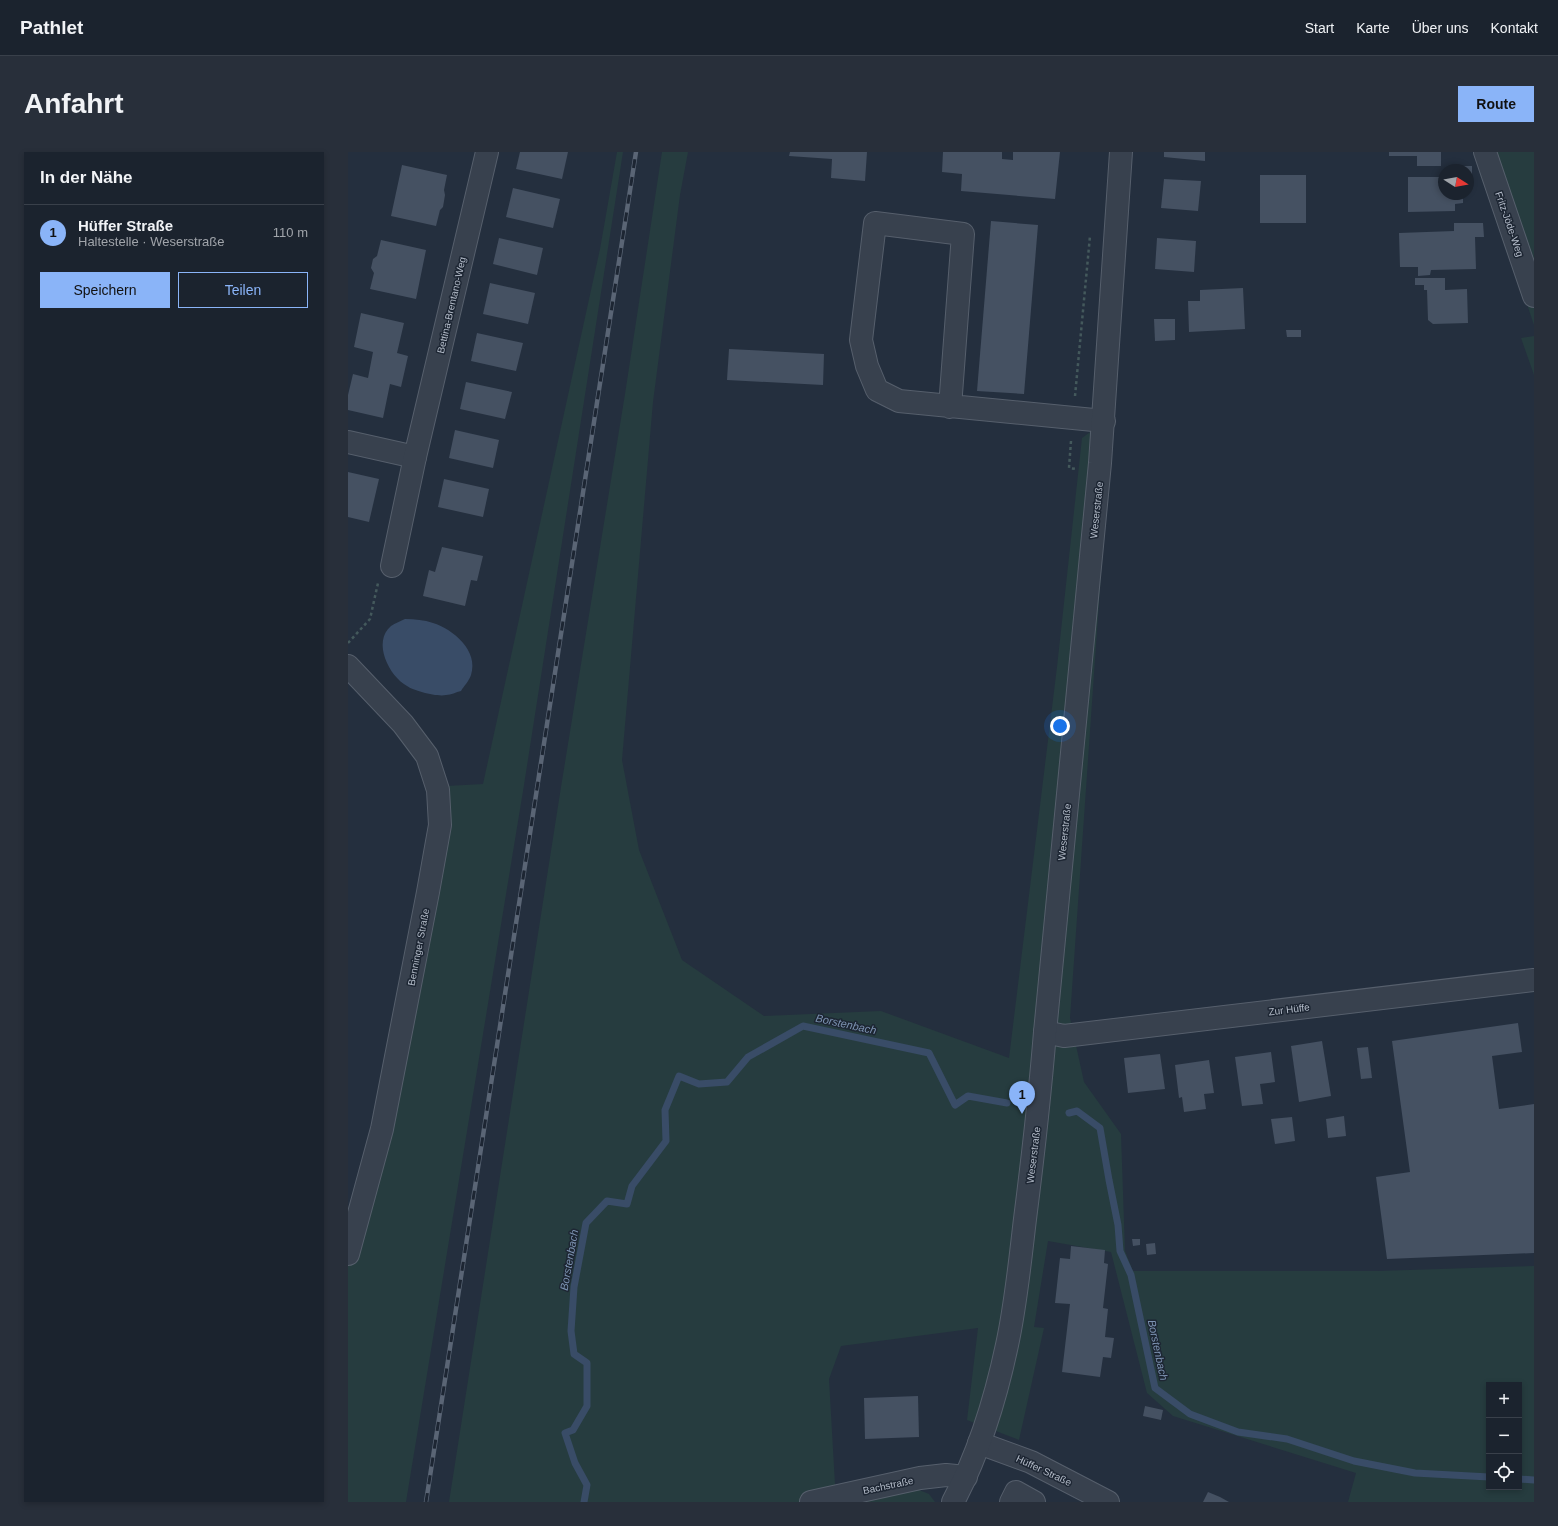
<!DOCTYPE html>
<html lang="de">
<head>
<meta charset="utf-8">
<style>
	:root { --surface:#1b232e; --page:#282f3a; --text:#f1f3f6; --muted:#a0a4aa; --line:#39404a; --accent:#8ab4f8 }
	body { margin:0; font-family:Arial,sans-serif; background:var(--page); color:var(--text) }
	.controls { position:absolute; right:12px; bottom:12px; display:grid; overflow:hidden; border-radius:0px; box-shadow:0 2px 6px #0003 }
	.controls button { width:36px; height:36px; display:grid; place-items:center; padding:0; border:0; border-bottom:1px solid var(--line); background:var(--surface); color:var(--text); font:20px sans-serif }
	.compass { position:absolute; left:1090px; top:12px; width:36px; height:36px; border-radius:50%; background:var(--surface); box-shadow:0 2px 6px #0003; rotate:101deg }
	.you { position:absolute; left:712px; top:574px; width:14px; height:14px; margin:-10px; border:3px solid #fff; border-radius:50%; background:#1a73e8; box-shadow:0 0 0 6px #1a73e833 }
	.badge { display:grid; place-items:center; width:26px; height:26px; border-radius:50%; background:var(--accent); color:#111; font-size:13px; font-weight:700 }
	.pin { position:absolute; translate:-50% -33px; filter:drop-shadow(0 1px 2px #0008) }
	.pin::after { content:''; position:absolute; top:21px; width:14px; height:12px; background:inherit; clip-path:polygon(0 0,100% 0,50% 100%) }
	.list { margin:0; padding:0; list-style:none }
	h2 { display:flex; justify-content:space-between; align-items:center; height:52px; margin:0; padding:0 16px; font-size:17px }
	h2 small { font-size:13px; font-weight:400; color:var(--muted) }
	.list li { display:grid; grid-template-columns:26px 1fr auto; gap:12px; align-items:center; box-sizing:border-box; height:56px; padding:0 16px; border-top:1px solid var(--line) }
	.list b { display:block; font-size:15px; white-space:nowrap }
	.list p { margin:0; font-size:13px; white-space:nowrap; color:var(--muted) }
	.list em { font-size:13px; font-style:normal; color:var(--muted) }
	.actions { display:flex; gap:8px; padding:12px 16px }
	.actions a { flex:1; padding:9px 0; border:1px solid var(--accent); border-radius:0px; text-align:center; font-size:14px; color:var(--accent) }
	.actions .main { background:var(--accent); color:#111 }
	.icon { flex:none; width:22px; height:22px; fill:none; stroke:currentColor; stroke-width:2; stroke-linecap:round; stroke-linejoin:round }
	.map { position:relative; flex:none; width:1186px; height:1350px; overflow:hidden; border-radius:0px }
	header { display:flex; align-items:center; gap:24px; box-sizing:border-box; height:56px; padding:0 20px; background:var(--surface); border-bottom:1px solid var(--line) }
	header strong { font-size:19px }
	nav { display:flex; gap:22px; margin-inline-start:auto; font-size:14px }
	.intro { display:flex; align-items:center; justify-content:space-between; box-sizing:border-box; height:96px; padding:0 24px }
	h1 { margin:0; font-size:28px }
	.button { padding:10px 18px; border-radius:0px; background:var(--accent); color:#111; font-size:14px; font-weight:700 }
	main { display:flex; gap:24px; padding:0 24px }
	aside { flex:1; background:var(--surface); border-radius:0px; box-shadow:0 2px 6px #0003 }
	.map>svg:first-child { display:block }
	.green { fill:#263c3f; fill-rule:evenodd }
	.water { fill:#394c67 }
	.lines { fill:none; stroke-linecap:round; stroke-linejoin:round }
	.stream { stroke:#394c67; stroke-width:7 }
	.building { fill:#455162 }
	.minor-casing { stroke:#565f6c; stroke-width:24 }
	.path { stroke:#44595c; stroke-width:2.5; stroke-dasharray:3 3; stroke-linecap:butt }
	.minor { stroke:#38414e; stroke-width:22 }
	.rail-casing { stroke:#5a6575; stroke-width:4.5 }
	.rail { stroke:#1d2633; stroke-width:3; stroke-dasharray:9; stroke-linecap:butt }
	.labels { text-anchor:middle; stroke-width:3; stroke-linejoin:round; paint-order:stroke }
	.street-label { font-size:10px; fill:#b4bcc9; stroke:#1d2633 }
	.water-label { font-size:11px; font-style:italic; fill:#7c92b1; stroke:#1d2633 }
</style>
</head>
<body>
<header>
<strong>Pathlet</strong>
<nav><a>Start</a><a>Karte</a><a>Über uns</a><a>Kontakt</a></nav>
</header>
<div class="intro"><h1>Anfahrt</h1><a class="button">Route</a></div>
<main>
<aside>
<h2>In der Nähe<small></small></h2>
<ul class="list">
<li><span class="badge">1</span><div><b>Hüffer Straße</b><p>Haltestelle · Weserstraße</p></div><em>110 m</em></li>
</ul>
<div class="actions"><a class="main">Speichern</a><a>Teilen</a></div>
</aside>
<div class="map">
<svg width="1186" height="1350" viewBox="0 0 1186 1350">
	<rect width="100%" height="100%" fill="#242f3e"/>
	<g class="green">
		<polygon points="269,0 275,0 176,633 58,1350 0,1350 0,1077 9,1049 83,673 80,635 135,632 252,97"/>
		<path d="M314 0H340L332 43 305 250 274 608 291 698 334 808 416 864 533 859 661 906 709 515 734 286 764 264 722 866 736 930 773 982 777 1099 785 1119H1030L1186 1114V1350H1000L1008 1321 825 1264 799 1241 763 1100 700 1089 686 1175 696 1176 671 1288 619 1268 630 1176 493 1194 481 1227 488 1350H101L213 635 277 242ZM1141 1233H1171V1335H1141Z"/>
		<polygon points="1128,0 1186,0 1186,173"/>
		<polygon points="1186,184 1186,223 1173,186"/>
		<polygon points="566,1336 581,1342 587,1350 511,1350"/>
	</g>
	<path class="water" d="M57 467C67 467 76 468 85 471 105 477 131 499 123 523 121 529 116 534 113 539 108 540 103 543 98 543 89 545 66 539 59 534 41 524 24 490 43 474 47 471 53 469 57 467Z"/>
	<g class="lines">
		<g class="stream">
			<polyline points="721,961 729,959 752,976 761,1028 770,1073 772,1099 783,1123 807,1236 842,1262 890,1280 939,1287 1006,1309 1067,1321 1141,1325"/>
			<polyline points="1171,1327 1186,1328"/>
			<polyline points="236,1350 239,1333 227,1311 217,1281 225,1278 239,1254 239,1211 226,1202 223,1179 226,1135 238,1071 259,1049 279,1052 284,1034 318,989 317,958 331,924 351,932 379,930 400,905 455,874 581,901 607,953 620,944 659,951"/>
		</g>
	</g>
	<g class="building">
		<polygon points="172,0 220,0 214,27 168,17"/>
		<polygon points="442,0 519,0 517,29 483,26 484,7 441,4"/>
		<polygon points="595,0 654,0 654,7 665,8 665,0 712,0 707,47 613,39 614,22 594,20"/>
		<polygon points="816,0 857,0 857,9 816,5"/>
		<polygon points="1041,0 1093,0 1093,14 1069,14 1069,4 1041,4"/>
		<polygon points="54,13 99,23 96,38 97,43 95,55 92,58 88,74 43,64"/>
		<polygon points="1114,14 1124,14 1124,27 1120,27 1120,18 1115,18"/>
		<rect x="912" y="23" width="46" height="48"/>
		<polygon points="1060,25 1096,25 1096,42 1115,42 1115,51 1107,52 1107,59 1060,60"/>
		<polygon points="816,27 853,29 850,59 813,56"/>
		<polygon points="165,36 212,47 205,76 158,65"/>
		<polygon points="643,69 690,73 676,242 629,239"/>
		<polygon points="1106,71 1135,71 1136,85 1127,85 1128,117 1083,118 1082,123 1070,124 1070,115 1052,115 1051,81 1106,79"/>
		<polygon points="151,86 195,96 189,123 145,112"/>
		<polygon points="809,86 848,89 846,120 807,117"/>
		<polygon points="33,88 78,98 68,147 22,137 26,121 23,116 25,107 29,104"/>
		<polygon points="1067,126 1097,126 1097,138 1119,137 1120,171 1085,172 1080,168 1079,138 1076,138 1076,133 1067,133"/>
		<polygon points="142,131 187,141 180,172 135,162"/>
		<polygon points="895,136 897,177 841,180 840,149 852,149 852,138"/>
		<polygon points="13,161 56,171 49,201 60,204 53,235 42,232 35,266 0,258 0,243 5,222 20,226 25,200 6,195"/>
		<polygon points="806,167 827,167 827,188 807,189"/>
		<polygon points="938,178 953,178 953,185 939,185"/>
		<polygon points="129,181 175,191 168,219 123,209"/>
		<polygon points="381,197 476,202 475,233 379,228"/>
		<polygon points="118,230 164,240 157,267 112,257"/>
		<polygon points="107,278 151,288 145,316 101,306"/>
		<polygon points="0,320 31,327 21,370 0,365"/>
		<polygon points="96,327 141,337 135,365 90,355"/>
		<polygon points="94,395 135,404 129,429 123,428 117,454 75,444 81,418 87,420"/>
		<polygon points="1170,871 1174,900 1144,904 1151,957 1186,952 1186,1101 1039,1107 1028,1025 1062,1020 1044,889"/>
		<polygon points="974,889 983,944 951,950 943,894"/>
		<polygon points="1020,895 1024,926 1013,927 1009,896"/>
		<polygon points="923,900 927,930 912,932 915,952 894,954 887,905"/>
		<polygon points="812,902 817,937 780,941 776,906"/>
		<polygon points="861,908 866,941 856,942 858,957 836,960 834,945 831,946 827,913"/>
		<polygon points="996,964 998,984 980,986 978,967"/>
		<polygon points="944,965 947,989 927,992 923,967"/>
		<polygon points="784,1087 792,1087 792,1093 785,1094"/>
		<polygon points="807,1091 808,1102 799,1103 798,1092"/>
		<polygon points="723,1094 757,1098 756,1111 760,1112 755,1156 760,1157 757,1185 766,1186 763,1206 755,1205 752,1225 714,1220 722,1152 707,1151 712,1106 722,1107"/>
		<polygon points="570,1244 571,1285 517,1287 516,1246"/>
		<polygon points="797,1254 815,1258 813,1268 795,1264"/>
		<polygon points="860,1340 872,1345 881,1350 855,1350"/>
	</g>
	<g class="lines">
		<g class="minor-casing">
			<g id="minor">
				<polyline points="1137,0 1186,144"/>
				<polyline points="602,255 615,82 527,71 513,188 519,214 529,238 551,249 756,269"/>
				<polyline points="0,290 67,305"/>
				<polyline points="44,414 67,305 139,0"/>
				<polyline points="0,514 55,572 79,604 90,638 92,673 80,740 34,977 0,1102"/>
				<polyline points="697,880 716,884 1186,828"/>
				<polyline points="631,1291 683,1310 760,1350"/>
				<polyline points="463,1350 572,1326 598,1323 618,1325"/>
				<path d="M605 1350C630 1303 648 1245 659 1193 668 1152 672 1109 677 1067 685 1004 692 942 697 880L752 311 773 0"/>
				<polyline points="663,1350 668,1340 686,1350"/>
			</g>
		</g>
		<g class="path">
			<polyline points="727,244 742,84"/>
			<polyline points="723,289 721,316 728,317"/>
			<polyline points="0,491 22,467 30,431"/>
		</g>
		<use href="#minor" class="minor"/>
		<g class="rail-casing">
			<polyline id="rail" points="78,1350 288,0"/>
		</g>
		<use href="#rail" class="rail"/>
	</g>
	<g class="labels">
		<g class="street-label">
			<text transform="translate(1162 72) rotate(71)" y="4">Fritz-Jöde-Weg</text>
			<text transform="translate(103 153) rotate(-77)" y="4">Bettina-Brentano-Weg</text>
			<text transform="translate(748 358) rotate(-84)" y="4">Weserstraße</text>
			<text transform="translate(716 680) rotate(-84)" y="4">Weserstraße</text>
			<text transform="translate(70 795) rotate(-79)" y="4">Benninger Straße</text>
			<text transform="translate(941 857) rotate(-7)" y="4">Zur Hüffe</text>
			<text transform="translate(685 1003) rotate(-83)" y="4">Weserstraße</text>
			<text transform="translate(696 1318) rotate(25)" y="4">Hüffer Straße</text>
			<text transform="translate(540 1333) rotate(-12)" y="4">Bachstraße</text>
		</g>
		<g class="water-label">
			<text transform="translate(498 872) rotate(12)" y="4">Borstenbach</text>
			<text transform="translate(221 1108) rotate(-80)" y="4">Borstenbach</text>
			<text transform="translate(810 1198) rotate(78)" y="4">Borstenbach</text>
		</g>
	</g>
</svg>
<div class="controls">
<button>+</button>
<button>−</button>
<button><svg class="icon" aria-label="locate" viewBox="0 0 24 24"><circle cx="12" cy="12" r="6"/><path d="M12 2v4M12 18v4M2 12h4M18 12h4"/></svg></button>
</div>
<svg class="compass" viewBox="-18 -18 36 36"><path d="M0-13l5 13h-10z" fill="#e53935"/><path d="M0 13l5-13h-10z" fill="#a0a4aa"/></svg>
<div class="you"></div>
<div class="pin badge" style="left:674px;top:962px">1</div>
</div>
</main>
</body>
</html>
